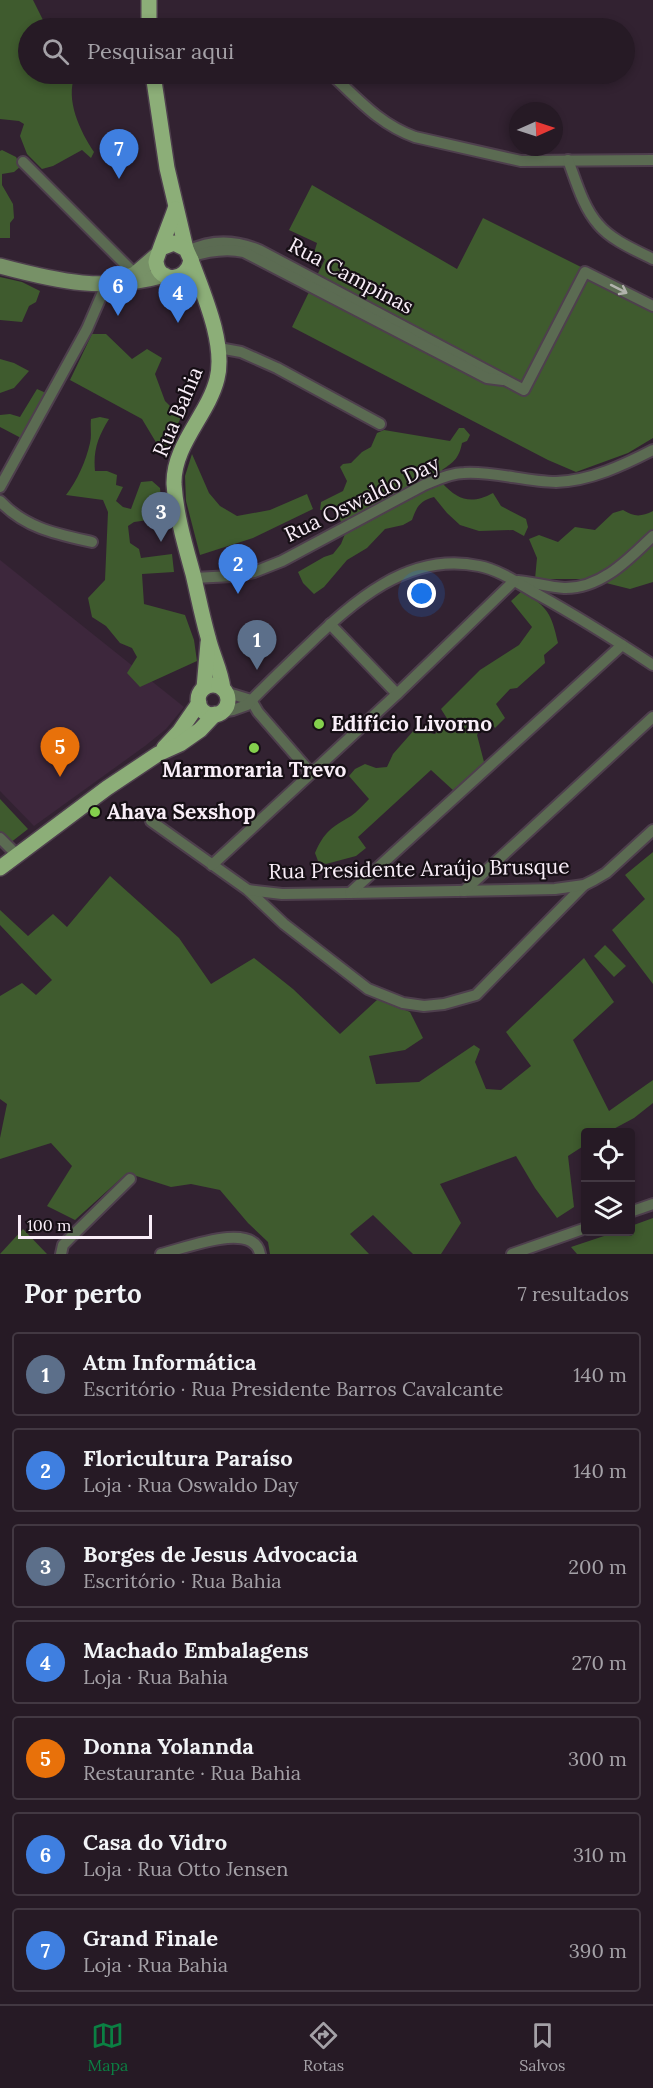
<!DOCTYPE html>
<html lang="pt">
<head>
<meta charset="utf-8">
<style>
	:root { --surface:#261a25; --page:#322732; --text:#f1f3f6; --muted:#a4a1a7; --line:#423842; --accent:#0b8043 }
	body { margin:0; font-family:Lora,serif; background:var(--page); color:var(--text) }
	.controls { position:absolute; right:18px; bottom:18px; display:grid; overflow:hidden; border-radius:6px; box-shadow:0 3px 9px #0003 }
	.controls button { width:54px; height:54px; display:grid; place-items:center; padding:0; border:0; border-bottom:2px solid var(--line); background:var(--surface); color:var(--text); font:30px sans-serif }
	.compass { position:absolute; left:509px; top:102px; width:54px; height:54px; border-radius:50%; background:var(--surface); box-shadow:0 3px 9px #0003; rotate:87deg }
	.scale { position:absolute; left:18px; bottom:15px; width:134px; box-sizing:border-box; padding-left:6px; border:3px solid #f9eef8; border-top:0; font-size:16px; line-height:21px; white-space:nowrap; color:#f9eef8; -webkit-text-stroke:4px #160f15; paint-order:stroke }
	.you { position:absolute; left:422px; top:594px; width:21px; height:21px; margin:-15px; border:4px solid #fff; border-radius:50%; background:#1a73e8; box-shadow:0 0 0 9px #1a73e833 }
	.badge { display:grid; place-items:center; width:39px; height:39px; border-radius:50%; background:var(--accent); color:#fff; font-size:20px; font-weight:700 }
	.pin { position:absolute; translate:-50% -50px; filter:drop-shadow(0 2px 3px #0008) }
	.pin::after { content:''; position:absolute; top:32px; width:21px; height:18px; background:inherit; clip-path:polygon(0 0,100% 0,50% 100%) }
	.list { margin:0; padding:0; list-style:none }
	h2 { display:flex; justify-content:space-between; align-items:center; height:78px; margin:0; padding:0 24px; font-size:26px }
	h2 small { font-size:20px; font-weight:400; color:var(--muted) }
	.list li { display:grid; grid-template-columns:39px 1fr auto; gap:18px; align-items:center; box-sizing:border-box; height:84px; margin:0 12px 12px; padding:0 12px; border:2px solid var(--line); border-radius:6px }
	.list b { display:block; font-size:22px; white-space:nowrap }
	.list p { margin:0; font-size:20px; white-space:nowrap; color:var(--muted) }
	.list em { font-size:20px; font-style:normal; color:var(--muted) }
	.icon { flex:none; width:33px; height:33px; fill:none; stroke:currentColor; stroke-width:2; stroke-linecap:round; stroke-linejoin:round }
	.map { position:relative; flex:none; width:653px; height:1254px; overflow:hidden }
	.search { position:absolute; background:var(--surface); box-shadow:0 3px 9px #0003; left:18px; right:18px; top:18px; height:66px; display:flex; align-items:center; gap:15px; box-sizing:border-box; padding:0 21px; border-radius:33px; color:var(--muted); font-size:22px }
	.sheet { height:750px; background:var(--surface) }
	nav { display:flex; justify-content:space-around; align-items:center; box-sizing:border-box; height:84px; border-top:2px solid var(--line); background:var(--surface); font-size:16px; color:var(--muted) }
	nav a { display:grid; justify-items:center; gap:3px }
	nav .on { color:var(--accent) }
	.map>svg:first-child { display:block }
	.built { fill:#3d273c }
	.green { fill:#3f5b2e }
	.lines { fill:none; stroke-linecap:round; stroke-linejoin:round }
	.minor-casing { stroke:#4e3f4d; stroke-width:14 }
	.secondary-casing { stroke:#4e3f4d; stroke-width:18 }
	.primary-casing { stroke:#4e3f4d; stroke-width:18 }
	.minor { stroke:#5b6b52; stroke-width:10 }
	.secondary { stroke:#779167; stroke-width:15 }
	.primary { stroke:#8cae78; stroke-width:15 }
	.oneway { stroke:#b2b3ad }
	.poi-dot { fill:#84d04d; stroke:#160f15; stroke-width:2 }
	.labels { text-anchor:middle; stroke-width:4.5; stroke-linejoin:round; paint-order:stroke }
	.street-label { font-size:21px; fill:#f9eef8; stroke:#160f15 }
	.poi-label { font-size:21px; font-weight:bold; fill:#f9eef8; stroke:#160f15; text-anchor:start }
</style>
</head>
<body>
<div class="map">
<svg width="653" height="1254" viewBox="0 0 653 1254">
	<rect width="100%" height="100%" fill="#322231"/>
	<polygon class="built" points="0,560 184,707 166,729 145,746 34,826 0,791"/>
	<g class="green">
		<path d="M0 0H33L47 28H28V74H72L75 75C65 100 80 131 94 152L91 158 82 150 53 166 42 169 27 154 20 136 24 124 19 121 0 119Z"/>
		<polygon points="2,150 16,157 21,166 14,172 2,174 2,185 13,204 14,218 10,223 10,238 0,238 0,151"/>
		<polygon points="312,185 457,269 483,218 653,303 653,438 628,453 576,472 548,460 292,327 325,259 314,253 317,243 289,230"/>
		<polygon points="0,277 22,282 40,291 36,302 29,306 22,322 0,320"/>
		<polygon points="92,334 106,334 132,359 147,349 162,358 155,374 165,401 181,417 166,453 160,449 142,419 70,380"/>
		<polygon points="0,359 14,363 29,371 14,388 0,393"/>
		<polygon points="37,389 46,393 21,438 0,427 0,415 10,414 20,417"/>
		<path d="M100 417 109 419C98 437 93 450 95 471H107L117 475 116 485 123 487 116 501 123 507 131 509 141 482 152 481 160 488 163 518 134 522 128 526 130 543 139 549 141 558 172 554 174 572 142 574 144 604 185 615 194 640 197 661 140 687 127 673 137 657 132 648 120 643 106 626 92 617 88 598 105 580 108 512 103 500 66 495C77 481 86 461 90 443 92 435 90 427 91 419Z"/>
		<path d="M459 428H464L470 435 467 441 462 443C459 458 454 462 442 470V483C458 500 471 505 493 493L501 506 526 519 528 527 524 536 513 530 479 531 460 525 447 513 434 497C420 501 417 506 412 520L403 525 385 529 367 548 347 560 324 587 314 594 303 583 298 572 324 557 333 554 341 544 345 534 340 519 332 510H320L321 502 343 491 347 481 340 467 343 464 351 463 362 452 371 447 377 433 384 430 450 441Z"/>
		<polygon points="192,454 209,493 220,506 237,516 270,510 307,494 313,509 253,538 200,555 186,501 185,476"/>
		<path d="M623 510C634 517 641 517 653 511V582L630 589 590 579H535L537 558 529 539 539 535 558 542 575 527 595 530 613 513Z"/>
		<path d="M522 591C548 608 551 612 558 643L544 655 545 663 517 688 510 689 496 704 505 718 495 728 487 717 477 735 484 762 454 791 431 770 358 837 366 848 356 856 326 864 318 861 315 853C324 832 332 827 351 816 357 812 363 805 369 799L349 776 355 769 365 764 376 768 387 767 393 754 415 729 435 734 448 720 441 709 480 670 519 645 532 627 511 601Z"/>
		<polygon points="0,799 28,829 10,843 0,833"/>
		<polygon points="653,852 653,984 612,930 645,899 625,875"/>
		<polygon points="110,876 179,938 211,984 254,958 293,989 340,1034 378,999 410,1012 423,1038 405,1050 369,1056 376,1084 419,1082 474,1045 480,1049 475,1062 486,1089 501,1090 531,1066 506,1032 584,958 614,1002 573,1040 609,1111 653,1080 653,1103 634,1118 608,1132 586,1132 585,1145 568,1156 574,1207 557,1218 535,1188 516,1156 440,1184 461,1223 441,1254 413,1254 373,1215 350,1234 369,1254 270,1254 268,1242 248,1223 220,1190 191,1184 171,1187 127,1173 75,1220 47,1206 72,1166 51,1143 0,1159 0,1138 7,1104 0,1099 0,996 22,983 36,995 52,980 0,925 0,910 28,936 53,914 67,927"/>
		<polygon points="605,945 626,966 614,977 594,956"/>
		<polygon points="653,1218 653,1254 577,1254 571,1247 616,1232 630,1232 631,1226"/>
		<polygon points="23,1229 47,1254 0,1254"/>
	</g>
	<g class="lines">
		<g class="minor-casing">
			<g id="minor">
				<polyline points="202,28 246,25 267,28"/>
				<path d="M331 74C358 99 379 124 415 137L521 161 653 160"/>
				<path d="M568 160C576 181 583 207 598 224 611 240 635 250 653 259"/>
				<polyline points="23,162 135,274"/>
				<path d="M188 251C212 239 235 240 259 250L524 390 585 272 653 306"/>
				<path d="M190 257C208 251 225 248 244 252L487 378 503 380"/>
				<polyline points="219,348 241,352 277,368 380,424"/>
				<polyline points="0,487 87,329 106,285"/>
				<path d="M0 501C25 528 57 534 92 542"/>
				<path d="M194 578 232 576 254 572 282 561 424 485C437 480 450 473 464 473 495 471 526 482 556 482 590 481 624 465 653 450"/>
				<path d="M518 581C533 582 548 587 564 588 601 589 629 559 653 536"/>
				<polyline points="330,624 397,694"/>
				<polyline points="225,692 251,700"/>
				<polyline points="251,700 258,712 311,773"/>
				<path d="M221 712 233 710 247 705C266 685 286 666 306 647 353 602 408 551 479 566 500 570 519 584 537 594 577 616 615 640 653 665"/>
				<polyline points="151,821 248,890 284,924 368,989 403,1003 424,1006 444,1004 476,995 584,885"/>
				<polyline points="0,838 16,854"/>
				<polyline points="212,865 397,694 514,581"/>
				<polyline points="248,890 282,894 350,893 555,889 584,885 594,880 606,873 653,830"/>
				<polyline points="464,891 653,717"/>
				<polyline points="350,893 622,645"/>
				<polyline points="630,1212 653,1204"/>
				<polyline points="61,1254 63,1245 74,1234 130,1179"/>
				<path d="M161 1254C183 1249 254 1220 260 1254"/>
				<polyline points="512,1254 586,1228"/>
			</g>
		</g>
		<g class="secondary-casing">
			<g id="secondary">
				<path d="M0 266C60 282 104 292 165 275"/>
				<polyline points="120,279 135,274 157,255"/>
			</g>
		</g>
		<g class="primary-casing">
			<g id="primary">
				<polyline points="149,0 149,28"/>
				<polyline points="153,74 167,168 186,249"/>
				<path d="M161 248 174 243 186 249 191 260C187 282 159 284 156 262 156 257 172 219 175 209"/>
				<path d="M191 260C203 293 226 344 217 379 208 415 173 445 174 484 176 515 185 545 193 574 198 595 202 616 208 637 212 655 221 670 223 689"/>
				<circle cx="213" cy="700" r="15"/>
				<polyline points="204,688 208,643"/>
				<polyline points="164,748 179,732 199,703"/>
				<polyline points="0,868 107,788 158,754 180,744 200,730 215,714"/>
			</g>
		</g>
		<use href="#minor" class="minor"/>
		<use href="#secondary" class="secondary"/>
		<use href="#primary" class="primary"/>
	</g>
	<defs><path id="oneway-shaft" d="M-6 0H5M1.5-3L5.5 0L1.5 3" fill="none" stroke-width="1.6" stroke-linecap="round" stroke-linejoin="round" transform="scale(1.5)"/></defs>
	<use class="oneway" href="#oneway-shaft" transform="translate(619 289) rotate(27)"/>
	<g class="poi-dot">
		<circle cx="319" cy="724" r="6"/>
		<circle cx="254" cy="748" r="6"/>
		<circle cx="95" cy="812" r="6"/>
	</g>
	<g class="labels">
		<g class="street-label">
			<text transform="translate(351 276) rotate(28)" y="7">Rua Campinas</text>
			<text transform="translate(178 412) rotate(-67)" y="7">Rua Bahia</text>
			<text transform="translate(362 499) rotate(-26)" y="7">Rua Oswaldo Day</text>
			<text transform="translate(419 869) rotate(-1)" y="7">Rua Presidente Araújo Brusque</text>
		</g>
		<g class="poi-label">
			<text x="331" y="731">Edifício Livorno</text>
			<text x="254" y="777" text-anchor="middle">Marmoraria Trevo</text>
			<text x="107" y="819">Ahava Sexshop</text>
		</g>
	</g>
</svg>
<div class="controls">
<button><svg class="icon" aria-label="locate" viewBox="0 0 24 24"><circle cx="12" cy="12" r="6"/><path d="M12 2v4M12 18v4M2 12h4M18 12h4"/></svg></button>
<button><svg class="icon" aria-label="layers" viewBox="0 0 24 24"><path d="M12 4l9 5-9 5-9-5zM3 14l9 5 9-5"/></svg></button>
</div>
<svg class="compass" viewBox="-18 -18 36 36"><path d="M0-13l5 13h-10z" fill="#e53935"/><path d="M0 13l5-13h-10z" fill="#a4a1a7"/></svg>
<div class="scale">100 m</div>
<div class="you"></div>
<div class="pin badge" style="left:257px;top:670px;background:#5c6f8a">1</div>
<div class="pin badge" style="left:238px;top:594px;background:#3f7fe0">2</div>
<div class="pin badge" style="left:161px;top:542px;background:#5c6f8a">3</div>
<div class="pin badge" style="left:178px;top:323px;background:#3f7fe0">4</div>
<div class="pin badge" style="left:60px;top:777px;background:#e8710a">5</div>
<div class="pin badge" style="left:118px;top:316px;background:#3f7fe0">6</div>
<div class="pin badge" style="left:119px;top:179px;background:#3f7fe0">7</div>
<div class="search"><svg class="icon" aria-label="search" viewBox="0 0 24 24"><circle cx="10" cy="10" r="6"/><path d="M15 15l6 6"/></svg>Pesquisar aqui</div>
</div>
<section class="sheet">
<h2>Por perto<small>7 resultados</small></h2>
<ul class="list">
<li><span class="badge" style="background:#5c6f8a">1</span><div><b>Atm Informática</b><p>Escritório · Rua Presidente Barros Cavalcante</p></div><em>140 m</em></li>
<li><span class="badge" style="background:#3f7fe0">2</span><div><b>Floricultura Paraíso</b><p>Loja · Rua Oswaldo Day</p></div><em>140 m</em></li>
<li><span class="badge" style="background:#5c6f8a">3</span><div><b>Borges de Jesus Advocacia</b><p>Escritório · Rua Bahia</p></div><em>200 m</em></li>
<li><span class="badge" style="background:#3f7fe0">4</span><div><b>Machado Embalagens</b><p>Loja · Rua Bahia</p></div><em>270 m</em></li>
<li><span class="badge" style="background:#e8710a">5</span><div><b>Donna Yolannda</b><p>Restaurante · Rua Bahia</p></div><em>300 m</em></li>
<li><span class="badge" style="background:#3f7fe0">6</span><div><b>Casa do Vidro</b><p>Loja · Rua Otto Jensen</p></div><em>310 m</em></li>
<li><span class="badge" style="background:#3f7fe0">7</span><div><b>Grand Finale</b><p>Loja · Rua Bahia</p></div><em>390 m</em></li>
</ul>
</section>
<nav>
<a class="on"><svg class="icon" aria-label="map" viewBox="0 0 24 24"><path d="M3 6l6-2 6 2 6-2v14l-6 2-6-2-6 2zM9 4v14M15 6v14"/></svg>Mapa</a>
<a><svg class="icon" aria-label="directions" viewBox="0 0 24 24"><path d="M12 3l9 9-9 9-9-9zM9 14v-3h6M13 9l2 2-2 2"/></svg>Rotas</a>
<a><svg class="icon" aria-label="saved" viewBox="0 0 24 24"><path d="M7 4h10v16l-5-4-5 4z"/></svg>Salvos</a>
</nav>
</body>
</html>
